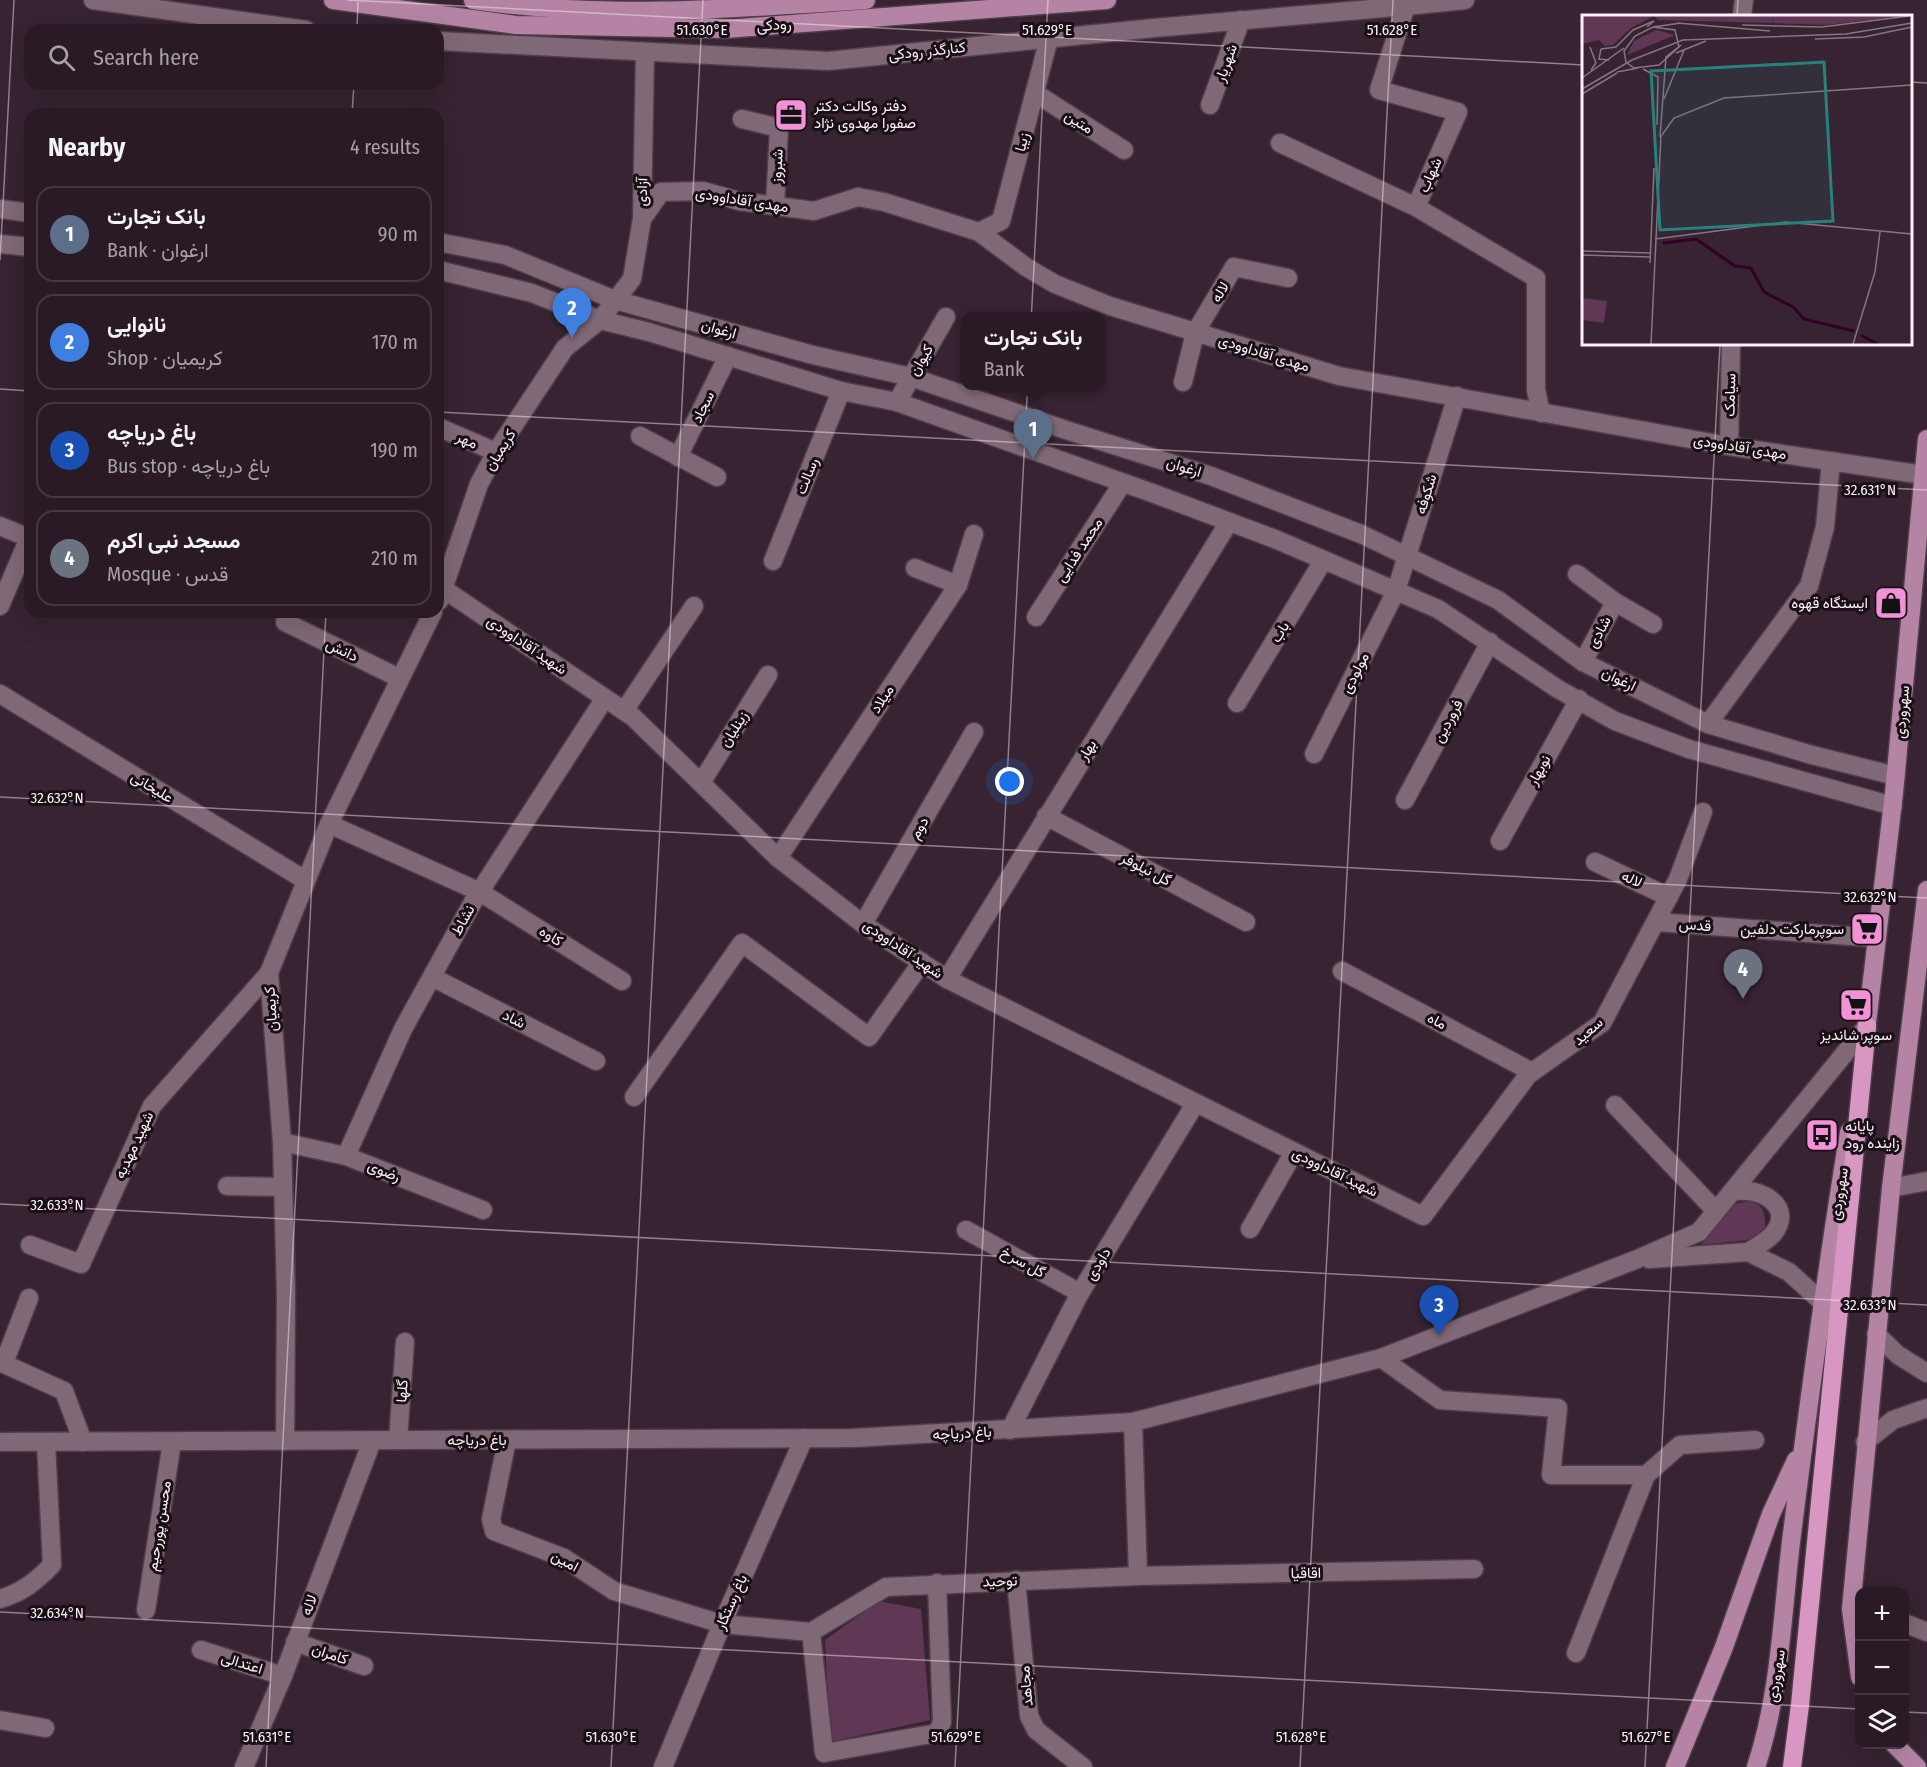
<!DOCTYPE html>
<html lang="en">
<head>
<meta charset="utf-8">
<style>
	:root { --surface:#291a25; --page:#352732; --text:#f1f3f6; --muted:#a5a1a7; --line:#453842; --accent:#0f766e }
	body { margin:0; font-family:"Fira Sans Condensed",Vazirmatn,sans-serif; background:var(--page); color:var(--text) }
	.controls { position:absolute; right:18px; bottom:18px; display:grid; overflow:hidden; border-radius:12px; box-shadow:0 6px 24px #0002 }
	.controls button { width:54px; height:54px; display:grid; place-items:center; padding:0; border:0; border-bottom:2px solid var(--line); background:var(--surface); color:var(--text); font:30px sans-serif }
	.you { position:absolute; left:1010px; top:782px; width:21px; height:21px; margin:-15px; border:4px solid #fff; border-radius:50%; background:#1a73e8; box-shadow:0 0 0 9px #1a73e833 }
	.badge { display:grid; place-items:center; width:39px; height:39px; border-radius:50%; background:var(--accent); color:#fff; font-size:20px; font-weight:700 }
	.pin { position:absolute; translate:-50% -50px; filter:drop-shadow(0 2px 3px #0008) }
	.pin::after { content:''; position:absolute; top:32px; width:21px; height:18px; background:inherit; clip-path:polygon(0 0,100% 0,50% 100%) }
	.popup { position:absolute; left:961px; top:312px; width:144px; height:78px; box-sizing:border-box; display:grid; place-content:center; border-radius:12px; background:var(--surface); filter:drop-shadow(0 2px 4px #0005); font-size:20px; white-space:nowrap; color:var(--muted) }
	.popup b { font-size:22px; color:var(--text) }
	.popup::after { content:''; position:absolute; left:50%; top:100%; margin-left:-12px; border:12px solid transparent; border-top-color:var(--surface) }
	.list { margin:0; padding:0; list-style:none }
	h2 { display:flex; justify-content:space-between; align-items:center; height:78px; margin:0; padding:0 24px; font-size:26px }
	h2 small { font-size:20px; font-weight:400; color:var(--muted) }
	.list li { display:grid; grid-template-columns:39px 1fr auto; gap:18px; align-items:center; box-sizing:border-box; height:96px; margin:0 12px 12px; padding:0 12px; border:2px solid var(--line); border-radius:18px }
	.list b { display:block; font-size:22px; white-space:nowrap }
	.list p { margin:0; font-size:20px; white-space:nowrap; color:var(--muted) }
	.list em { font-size:20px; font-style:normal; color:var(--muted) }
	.icon { flex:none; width:33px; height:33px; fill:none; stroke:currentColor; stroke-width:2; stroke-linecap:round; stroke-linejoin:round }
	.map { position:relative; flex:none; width:1927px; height:1767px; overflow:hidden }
	.search { position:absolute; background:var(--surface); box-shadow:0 6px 24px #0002; left:24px; top:24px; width:420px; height:66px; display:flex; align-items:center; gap:15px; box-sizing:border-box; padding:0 21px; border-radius:18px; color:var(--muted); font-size:22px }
	.panel { position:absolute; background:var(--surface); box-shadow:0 6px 24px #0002; left:24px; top:108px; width:420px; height:510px; border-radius:18px }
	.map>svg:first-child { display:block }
	.green { fill:#603754 }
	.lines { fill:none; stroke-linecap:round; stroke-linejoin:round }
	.minor-casing { stroke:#4f3e4a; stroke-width:21 }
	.major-casing { stroke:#4f3e4a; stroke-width:21 }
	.highway-casing { stroke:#4f3e4a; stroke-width:21 }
	.minor { stroke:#806877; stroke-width:18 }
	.major { stroke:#b584a5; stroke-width:18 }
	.highway { stroke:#d896c3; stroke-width:18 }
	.ticks { fill:none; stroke:#fef0f9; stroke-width:1.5; stroke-opacity:0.45 }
	.labels { text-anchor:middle; stroke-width:6; stroke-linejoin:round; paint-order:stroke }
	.street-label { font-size:15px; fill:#fef0f9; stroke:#191016 }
	.poi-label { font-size:15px; fill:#fef0f9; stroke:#191016; text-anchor:start }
	.inset-river { fill:none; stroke:#310026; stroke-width:3 }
	.inset-road { fill:none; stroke:#877581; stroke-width:1.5 }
	.view { fill:#27827c; fill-opacity:0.15; stroke:#27827c; stroke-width:3 }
	.inset-edge { fill:none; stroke:#fef0f9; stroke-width:3 }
	.ticks-label { font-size:15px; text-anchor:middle; fill:#fef0f9; stroke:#191016; stroke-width:6; stroke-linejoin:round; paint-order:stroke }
</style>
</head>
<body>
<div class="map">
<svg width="1927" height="1767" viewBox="0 0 1927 1767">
	<rect width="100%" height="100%" fill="#372331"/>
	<g class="green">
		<path d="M1750 1201C1764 1204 1766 1216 1765 1228L1758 1237 1748 1240 1701 1245 1734 1204Z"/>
		<polygon points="879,1601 921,1609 930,1720 830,1742 825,1640"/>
	</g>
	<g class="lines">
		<g class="minor-casing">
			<g id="minor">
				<polyline points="93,0 306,30"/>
				<polyline points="1465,0 1406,6 1379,90 1458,112 1416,207 1536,278 1536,390 1541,413"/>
				<polyline points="1742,16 1744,0"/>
				<polyline points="438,41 828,61 1154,28 1406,6 1412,0"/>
				<polyline points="1035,93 1124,150"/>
				<polyline points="1210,105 1241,20"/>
				<polyline points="742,119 779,128 775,206"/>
				<polyline points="1280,143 1416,207"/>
				<polyline points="0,209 30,213"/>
				<polyline points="642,219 661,192 703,191 739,201 814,211 858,197 884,202 979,232 1026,267 1055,284 1110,306 1339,376 1729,446 1924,475"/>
				<polyline points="979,232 1001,221 1049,38"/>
				<polyline points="438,242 505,255 615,300 813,355 911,377 1066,430 1211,476 1361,534 1498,600 1583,662 1708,724 1812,755 1896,776"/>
				<polyline points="0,244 30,247"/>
				<polyline points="438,270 532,293 600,320 649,332 841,391 897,402 1155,494 1275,539 1438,609 1558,689 1615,721 1689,749 1893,806"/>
				<polyline points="1183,382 1195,333 1234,267 1288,278"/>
				<polyline points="897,402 946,317"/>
				<polyline points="438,427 496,452"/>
				<polyline points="640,436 717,477"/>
				<polyline points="1729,446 1731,344"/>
				<polyline points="678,457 728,356"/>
				<polyline points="0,526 29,538 0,606"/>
				<polyline points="773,561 841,391"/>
				<polyline points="915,568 958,585"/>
				<polyline points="1577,574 1615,602 1653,624"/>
				<polyline points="445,590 633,717 778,858 863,924 947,979 1423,1216 1528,1075 1602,1023 1678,879 1703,812"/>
				<polyline points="439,601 479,484 496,452 565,348 600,320 632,279 642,219 645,52"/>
				<polyline points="1036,617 1122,484"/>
				<polyline points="285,622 399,678"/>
				<polyline points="1583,662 1615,602"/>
				<polyline points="0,694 305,880"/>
				<polyline points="1237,703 1323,561"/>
				<polyline points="624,711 694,606"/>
				<polyline points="1708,724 1809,586 1825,527 1831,461"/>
				<polyline points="1314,754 1396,591 1457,396"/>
				<polyline points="701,783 768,675"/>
				<polyline points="1405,800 1490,642"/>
				<polyline points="1046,816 1246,922"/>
				<polyline points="329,824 480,892 622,981"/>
				<polyline points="1500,841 1579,699"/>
				<polyline points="778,858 958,585 974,534"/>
				<polyline points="1595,862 1669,897"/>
				<polyline points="1656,922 1877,938"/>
				<polyline points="863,924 974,732"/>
				<polyline points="1342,971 1532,1072"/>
				<polyline points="432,977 596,1061"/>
				<polyline points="947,979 1229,522"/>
				<polyline points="634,1097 742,943 869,1037 922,962"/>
				<polyline points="1615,1105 1716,1211"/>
				<polyline points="282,1142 346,1156 483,1210"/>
				<polyline points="346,1156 403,1029 473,902 605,698"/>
				<polyline points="227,1186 283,1187"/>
				<polyline points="1891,1188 1927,1181"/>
				<path d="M1732 1192C1759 1185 1797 1207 1772 1235 1765 1242 1756 1247 1748 1252"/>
				<polyline points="1250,1229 1294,1152"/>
				<polyline points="966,1230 1080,1293"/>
				<polyline points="30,1245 81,1264 152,1106 269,973"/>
				<polyline points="1649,1259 1748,1252 1789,1272 1821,1301"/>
				<polyline points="1876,1334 1898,1355 1927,1373"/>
				<polyline points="1381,1358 1440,1400 1558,1408 1551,1475 1646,1475"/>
				<polyline points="0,1362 64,1391 83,1442"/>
				<polyline points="4,1363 29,1298"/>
				<polyline points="1133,1422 1138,1576"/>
				<polyline points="1010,1430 1080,1293 1195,1104"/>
				<polyline points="398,1440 405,1342"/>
				<polyline points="507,1440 491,1519 494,1531 564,1558 614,1591 722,1624 811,1632 886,1587 1138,1576 1474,1569"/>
				<polyline points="285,1441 286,1295 282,1142 269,973 329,824 433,612"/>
				<polyline points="0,1442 853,1438 1133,1422 1381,1358 1635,1260 1699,1232 1867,1026"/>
				<polyline points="1865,1442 1893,1420 1927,1408"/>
				<polyline points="1016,1580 1029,1716 1036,1730 1083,1767"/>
				<path d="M0 1599C23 1592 35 1582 52 1565L46 1442"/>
				<polyline points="146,1610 172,1442"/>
				<polyline points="1904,1623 1927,1632"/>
				<polyline points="811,1632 824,1753 937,1733 942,1722 937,1583"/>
				<polyline points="295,1642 364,1666"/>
				<polyline points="201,1650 283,1676"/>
				<polyline points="1576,1653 1646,1475 1680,1445 1755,1440"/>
				<polyline points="0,1720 45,1728"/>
				<polyline points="244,1767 283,1676 372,1441"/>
				<polyline points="663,1767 722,1624 804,1438"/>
			</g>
		</g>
		<g class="major-casing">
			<g id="major">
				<polyline points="333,0 516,25 725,29 1107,0"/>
				<path d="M473 0C603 19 735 9 866 0"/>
				<polyline points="1865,1040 1894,793 1927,439"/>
				<polyline points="1860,1677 1851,1609 1891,1188 1927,890"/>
				<polyline points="1894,1744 1917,1767"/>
				<polyline points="1675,1767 1724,1647 1771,1514 1796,1460"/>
				<path d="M1756 1767C1781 1691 1782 1612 1792 1534 1809 1399 1827 1266 1849 1132"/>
			</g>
		</g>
		<g class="highway-casing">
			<polyline id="highway" points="1792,1767 1800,1705 1867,1026"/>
		</g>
		<use href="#minor" class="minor"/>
		<use href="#major" class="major"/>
		<use href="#highway" class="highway"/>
	</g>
	<path class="ticks" d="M347 0 1584 65M1737 16 1738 0M357 30 358 0M1910 82 1927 83M352 114 354 84M0 260 14 0M0 389 30 391M438 412 1927 490M0 797 1927 898M0 1204 1927 1305M0 1612 1860 1709M1904 1712 1927 1713M266 1767 326 612M611 1767 703 0M955 1767 1048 0M1300 1767 1393 0M1645 1767 1720 344"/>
	<defs>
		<g id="office-square" transform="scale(1.725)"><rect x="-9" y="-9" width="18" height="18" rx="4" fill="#f391d6" stroke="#191016"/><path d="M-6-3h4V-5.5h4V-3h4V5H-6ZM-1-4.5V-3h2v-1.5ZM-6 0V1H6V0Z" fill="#111"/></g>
		<g id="shop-square" transform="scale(1.725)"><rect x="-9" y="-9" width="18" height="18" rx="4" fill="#f391d6" stroke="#191016"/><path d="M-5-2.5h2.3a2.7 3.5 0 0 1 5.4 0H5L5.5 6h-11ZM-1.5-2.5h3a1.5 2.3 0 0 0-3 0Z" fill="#111"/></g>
		<g id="supermarket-square" transform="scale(1.725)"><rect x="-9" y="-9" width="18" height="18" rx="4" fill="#f391d6" stroke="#191016"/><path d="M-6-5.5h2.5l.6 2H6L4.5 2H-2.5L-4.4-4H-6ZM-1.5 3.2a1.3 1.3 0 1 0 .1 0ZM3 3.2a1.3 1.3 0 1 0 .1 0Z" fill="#111"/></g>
		<g id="bus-square" transform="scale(1.725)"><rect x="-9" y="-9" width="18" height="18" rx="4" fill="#f391d6" stroke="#191016"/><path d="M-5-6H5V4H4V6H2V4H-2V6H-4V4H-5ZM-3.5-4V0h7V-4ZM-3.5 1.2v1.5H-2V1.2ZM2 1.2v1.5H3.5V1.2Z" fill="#111"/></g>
	</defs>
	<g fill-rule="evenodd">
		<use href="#office-square" x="791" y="115"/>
		<use href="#shop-square" x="1891" y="603"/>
		<use href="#supermarket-square" x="1867" y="929"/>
		<use href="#supermarket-square" x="1856" y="1005"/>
		<use href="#bus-square" x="1822" y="1135"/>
	</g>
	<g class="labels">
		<g class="street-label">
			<text transform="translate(774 25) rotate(-4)" y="5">رودکی</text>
			<text transform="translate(927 51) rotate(-6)" y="5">کنارگذر رودکی</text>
			<text transform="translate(1226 63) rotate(-70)" y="5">شهریار</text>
			<text transform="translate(1079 122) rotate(32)" y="5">متین</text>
			<text transform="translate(1022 142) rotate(-75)" y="5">زیبا</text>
			<text transform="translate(777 166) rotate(-87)" y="5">شبروز</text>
			<text transform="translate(1430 175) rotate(-66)" y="5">شهاب</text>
			<text transform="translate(642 192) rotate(-89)" y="5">آزادی</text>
			<text transform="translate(742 200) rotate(9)" y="5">مهدی آقاداوودی</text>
			<text transform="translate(1220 292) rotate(-59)" y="5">لاله</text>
			<text transform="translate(719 329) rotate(16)" y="5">ارغوان</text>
			<text transform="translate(1264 353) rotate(17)" y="5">مهدی آقاداوودی</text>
			<text transform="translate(921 360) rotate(-60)" y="5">کیوان</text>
			<text transform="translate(1730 395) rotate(-89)" y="5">سیامک</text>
			<text transform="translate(703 407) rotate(-64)" y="5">سجاد</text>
			<text transform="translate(467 440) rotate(24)" y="5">مهر</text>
			<text transform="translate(1740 447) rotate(9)" y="5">مهدی آقاداوودی</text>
			<text transform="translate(500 450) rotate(-58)" y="5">کریمیان</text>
			<text transform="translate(1184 467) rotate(17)" y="5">ارغوان</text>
			<text transform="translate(807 476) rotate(-68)" y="5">رسالت</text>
			<text transform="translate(1426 494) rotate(-73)" y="5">شکوفه</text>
			<text transform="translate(1079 550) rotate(-57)" y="5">محمد فدایی</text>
			<text transform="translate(1280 632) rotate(-59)" y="5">باب</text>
			<text transform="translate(1599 632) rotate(-62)" y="5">شادی</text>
			<text transform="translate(527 645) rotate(34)" y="5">شهید آقاداوودی</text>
			<text transform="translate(342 650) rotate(26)" y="5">دانش</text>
			<text transform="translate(1355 673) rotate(-63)" y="5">مولودی</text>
			<text transform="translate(1619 679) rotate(26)" y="5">ارغوان</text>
			<text transform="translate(882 699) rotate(-57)" y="5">میلاد</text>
			<text transform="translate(1902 712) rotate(-85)" y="5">سهروردی</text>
			<text transform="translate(1448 721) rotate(-62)" y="5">فروردین</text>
			<text transform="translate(734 729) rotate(-58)" y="5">زینلیان</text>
			<text transform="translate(1087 750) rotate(-58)" y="5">بهار</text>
			<text transform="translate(1539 770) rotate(-61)" y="5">نوبهار</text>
			<text transform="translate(152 787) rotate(31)" y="5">علیخانی</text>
			<text transform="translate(919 828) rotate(-60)" y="5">دوم</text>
			<text transform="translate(1146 869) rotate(28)" y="5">گل نیلوفر</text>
			<text transform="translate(1632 879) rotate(25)" y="5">لاله</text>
			<text transform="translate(463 920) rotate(-61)" y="5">نشاط</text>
			<text transform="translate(1695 925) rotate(4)" y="5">قدس</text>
			<text transform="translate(551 936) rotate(32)" y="5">کاوه</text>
			<text transform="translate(903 949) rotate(34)" y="5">شهید آقاداوودی</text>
			<text transform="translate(271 1009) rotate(-94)" y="5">کریمیان</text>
			<text transform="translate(514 1019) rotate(27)" y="5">شاد</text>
			<text transform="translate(1437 1021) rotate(28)" y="5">ماه</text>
			<text transform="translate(1588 1031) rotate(-41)" y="5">سعید</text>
			<text transform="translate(134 1145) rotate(-65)" y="5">شهید مهدیه</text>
			<text transform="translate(384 1171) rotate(22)" y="5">رضوی</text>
			<text transform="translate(1335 1172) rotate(26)" y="5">شهید آقاداوودی</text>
			<text transform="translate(1839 1194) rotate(-81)" y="5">سهروردی</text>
			<text transform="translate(1023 1262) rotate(29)" y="5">گل سرخ</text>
			<text transform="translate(1098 1264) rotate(-59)" y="5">داودی</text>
			<text transform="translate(402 1391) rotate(-86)" y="5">گلها</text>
			<text transform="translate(962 1433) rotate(-3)" y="5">باغ دریاچه</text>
			<text x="477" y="1445">باغ دریاچه</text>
			<text transform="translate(159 1526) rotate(-81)" y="5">محسن پوررحیم</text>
			<text transform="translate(565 1561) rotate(28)" y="5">امین</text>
			<text transform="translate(1306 1573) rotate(-1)" y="5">اقاقیا</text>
			<text transform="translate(1000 1581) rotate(-2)" y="5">توحید</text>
			<text transform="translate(731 1602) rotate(-66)" y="5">باغ رستگار</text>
			<text transform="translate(309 1605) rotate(-69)" y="5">لاله</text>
			<text transform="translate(330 1654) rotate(19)" y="5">کامران</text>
			<text transform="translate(242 1663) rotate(17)" y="5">اعتدالی</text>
			<text transform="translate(1776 1676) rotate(-81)" y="5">سهروردی</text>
			<text transform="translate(1026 1686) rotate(-95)" y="5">مجاهد</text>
		</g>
		<g class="poi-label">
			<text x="814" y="111">دفتر وکالت دکتر<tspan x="814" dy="17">صفورا مهدوی نژاد</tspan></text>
			<text x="1868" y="608" text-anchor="end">ایستگاه قهوه</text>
			<text x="1844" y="934" text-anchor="end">سوپرمارکت دلفین</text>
			<text x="1856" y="1040" text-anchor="middle">سوپر شاندیز</text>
			<text x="1845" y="1131">پایانه<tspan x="1845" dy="17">زاینده رود</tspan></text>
		</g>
	</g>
	<g transform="translate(1582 15)">
		<rect width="330" height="330" fill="#372331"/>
		<path d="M0 1H321L244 10 191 8 192 2 190 8 76 5 72 1 49 13 31 30 23 31 17 25 0 29ZM74 15 93 20 45 40 52 26ZM0 283 25 286 22 308 0 305Z" fill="#603754"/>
		<path class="inset-river" d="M81 228 114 224 153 251 169 253 182 277 211 292 222 304 272 316M279 320 295 329"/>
		<path class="inset-road" d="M95 8 188 16M160 10 240 12 327 1M71 12 99 8M71 12 93 15 97 32 77 50 52 53 44 47 42 36 53 21ZM233 24 282 22 330 12M8 32 14 48 9 55M19 34 34 32 51 15 72 6 65 12M19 34 17 44 27 45M94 38 124 26M61 54 76 62 75 110M35 57 56 53M0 63 42 33M0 74 50 45 101 25 264 19 330 8M0 79 35 58M82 84 102 35M80 120 92 103 142 83 330 70M78 122 84 42 99 30M73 224 203 207 330 219M0 236 69 238M0 240 68 242M68 248 72 153M69 329 79 120M271 329 293 257 298 217"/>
		<path class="view" d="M242 47 251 206 78 215 69 56Z"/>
		<rect width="330" height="330" class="inset-edge"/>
	</g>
	<g class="ticks-label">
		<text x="702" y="35">51.630°E</text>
		<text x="1047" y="35">51.629°E</text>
		<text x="1392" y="35">51.628°E</text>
		<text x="1870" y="495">32.631°N</text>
		<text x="57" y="803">32.632°N</text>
		<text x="1870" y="902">32.632°N</text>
		<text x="57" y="1210">32.633°N</text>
		<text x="1870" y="1310">32.633°N</text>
		<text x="57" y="1618">32.634°N</text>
		<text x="267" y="1742">51.631°E</text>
		<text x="611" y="1742">51.630°E</text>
		<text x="956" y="1742">51.629°E</text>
		<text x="1301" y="1742">51.628°E</text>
		<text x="1646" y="1742">51.627°E</text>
	</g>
</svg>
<div class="controls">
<button>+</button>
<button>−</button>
<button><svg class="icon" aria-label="layers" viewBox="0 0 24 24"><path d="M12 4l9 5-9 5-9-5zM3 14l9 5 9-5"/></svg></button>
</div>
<div class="you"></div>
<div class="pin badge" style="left:1033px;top:459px;background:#5c6f8a">1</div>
<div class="popup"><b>بانک تجارت</b>Bank</div>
<div class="pin badge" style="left:572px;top:338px;background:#3f7fe0">2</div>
<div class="pin badge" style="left:1439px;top:1335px;background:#1a4fb4">3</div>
<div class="pin badge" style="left:1743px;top:999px;background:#6b7280">4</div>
<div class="search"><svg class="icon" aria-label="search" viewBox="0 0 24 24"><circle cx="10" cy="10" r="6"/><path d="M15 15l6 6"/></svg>Search here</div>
<section class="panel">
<h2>Nearby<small>4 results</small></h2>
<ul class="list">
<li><span class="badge" style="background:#5c6f8a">1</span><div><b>بانک تجارت</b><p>Bank · ارغوان</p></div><em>90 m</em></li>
<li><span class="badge" style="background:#3f7fe0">2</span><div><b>نانوایی</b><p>Shop · کریمیان</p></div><em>170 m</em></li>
<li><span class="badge" style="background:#1a4fb4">3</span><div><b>باغ دریاچه</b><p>Bus stop · باغ دریاچه</p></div><em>190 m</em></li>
<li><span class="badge" style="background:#6b7280">4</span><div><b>مسجد نبی اکرم</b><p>Mosque · قدس</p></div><em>210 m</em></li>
</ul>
</section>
</div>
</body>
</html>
